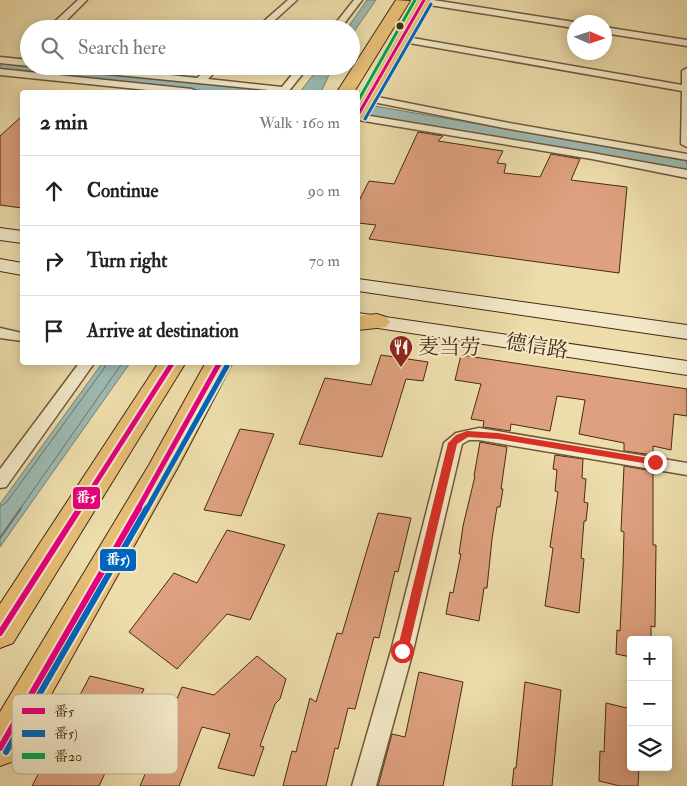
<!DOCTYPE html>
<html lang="en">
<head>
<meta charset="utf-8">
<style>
	:root { --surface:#fff; --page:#f2f2f2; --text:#222; --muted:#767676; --line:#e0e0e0 }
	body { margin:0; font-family:"IM FELL Double Pica","Noto Serif SC",serif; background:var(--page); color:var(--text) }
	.controls { position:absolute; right:15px; bottom:15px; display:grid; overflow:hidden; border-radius:5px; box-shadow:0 2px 12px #0003 }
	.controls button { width:45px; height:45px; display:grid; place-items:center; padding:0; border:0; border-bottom:1px solid var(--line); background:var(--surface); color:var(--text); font:25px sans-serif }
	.compass { position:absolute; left:567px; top:15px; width:45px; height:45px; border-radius:50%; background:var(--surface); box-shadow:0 2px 12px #0003; rotate:93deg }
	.stop { position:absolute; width:15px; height:15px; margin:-11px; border:4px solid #d93025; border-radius:50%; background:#fff }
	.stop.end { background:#d93025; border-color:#fff; box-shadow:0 1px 5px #0008 }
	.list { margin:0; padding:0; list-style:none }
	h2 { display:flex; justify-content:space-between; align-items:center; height:65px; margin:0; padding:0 20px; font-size:21px }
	h2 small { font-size:16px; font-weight:400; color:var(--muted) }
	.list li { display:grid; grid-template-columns:32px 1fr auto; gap:15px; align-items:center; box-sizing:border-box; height:70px; padding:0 20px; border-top:1px solid var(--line) }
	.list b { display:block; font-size:19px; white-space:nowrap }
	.list em { font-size:16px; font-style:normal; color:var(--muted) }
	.icon { flex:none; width:28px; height:28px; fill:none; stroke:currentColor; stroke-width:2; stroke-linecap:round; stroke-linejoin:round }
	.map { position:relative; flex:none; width:687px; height:786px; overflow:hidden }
	.search { position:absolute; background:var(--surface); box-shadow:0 2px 12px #0003; left:20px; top:20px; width:340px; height:55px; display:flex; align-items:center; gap:12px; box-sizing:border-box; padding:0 18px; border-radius:28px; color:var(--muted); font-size:19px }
	.panel { position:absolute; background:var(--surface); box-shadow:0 2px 12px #0003; left:20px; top:90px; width:340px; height:275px; border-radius:5px }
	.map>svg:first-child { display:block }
	.water { fill:#9cbab2; stroke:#7a8073 }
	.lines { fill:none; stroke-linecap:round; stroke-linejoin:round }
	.shore-far1 { stroke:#727263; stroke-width:1 }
	.shore { stroke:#727263; stroke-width:2 }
	.building { fill:#dea07e; stroke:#472a14 }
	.street-casing { stroke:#70573a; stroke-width:3 }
	.secondary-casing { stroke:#472a14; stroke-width:2 }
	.highway-casing { stroke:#472a14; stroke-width:2 }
	.street { fill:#f3e9c8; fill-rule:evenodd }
	.secondary { fill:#f3e9c8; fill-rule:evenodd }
	.highway { fill:#e6be76; fill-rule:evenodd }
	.bus-1-far2-casing { stroke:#f3e9c8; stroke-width:5.5 }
	.bus-1-far1-casing { stroke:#f3e9c8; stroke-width:9 }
	.bus-1-casing { stroke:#f3e9c8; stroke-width:10 }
	.bus-2-far2-casing { stroke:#f3e9c8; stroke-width:5.5 }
	.bus-2-far1-casing { stroke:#f3e9c8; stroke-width:9 }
	.bus-2-casing { stroke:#f3e9c8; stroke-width:10 }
	.bus-3-casing { stroke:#f3e9c8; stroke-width:5.5 }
	.bus-1-far2 { stroke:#e5007d; stroke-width:3 }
	.bus-1-far1 { stroke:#e5007d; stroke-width:5 }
	.bus-1 { stroke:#e5007d; stroke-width:6 }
	.bus-2-far2 { stroke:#0065bd; stroke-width:3 }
	.bus-2-far1 { stroke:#0065bd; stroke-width:5 }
	.bus-2 { stroke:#0065bd; stroke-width:6 }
	.bus-3 { stroke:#00a651; stroke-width:3 }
	.route { fill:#d93025 }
	.bus-dot { fill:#472a14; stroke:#f3e9c8; stroke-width:2 }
	.labels { text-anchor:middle; stroke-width:4; stroke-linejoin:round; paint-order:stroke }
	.street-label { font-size:21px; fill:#472a14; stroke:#f3e9c8 }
	.poi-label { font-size:21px; fill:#472a14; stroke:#f3e9c8; text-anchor:start }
	.key { fill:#f3e9c8; stroke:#bfb092; stroke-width:1 }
	.key-label { font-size:14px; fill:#472a14 }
	.line-badge { stroke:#f3e9c8; stroke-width:2 }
	.badge-label { font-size:14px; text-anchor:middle; font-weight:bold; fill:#fff }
</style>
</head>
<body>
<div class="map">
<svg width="687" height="786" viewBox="0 0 687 786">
	<rect width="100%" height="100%" fill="#edddab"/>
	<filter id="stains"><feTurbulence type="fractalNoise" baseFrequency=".004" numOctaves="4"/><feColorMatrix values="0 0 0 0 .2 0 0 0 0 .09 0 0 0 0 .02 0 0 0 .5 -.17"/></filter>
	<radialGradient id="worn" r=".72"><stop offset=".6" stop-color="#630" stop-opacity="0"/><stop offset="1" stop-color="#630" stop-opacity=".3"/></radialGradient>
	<g class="water">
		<polygon points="367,0 376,0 351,36 351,29 347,29"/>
		<polygon points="0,63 281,92 218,92 0,69"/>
		<polygon points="320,66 333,66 321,92 300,92"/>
		<polygon points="358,103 687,161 687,170 358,114"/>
		<polygon points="103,362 130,363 0,547 0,504"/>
	</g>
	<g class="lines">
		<g class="shore-far1">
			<polyline points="0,506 6,503 105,367 106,362"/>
			<polyline points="20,509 123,362"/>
		</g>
		<polyline class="shore" points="0,538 21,508"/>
	</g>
	<g class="building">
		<polygon points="22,116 22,208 0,205 0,136"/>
		<polygon points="418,132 443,136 438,141 503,151 497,163 506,164 504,173 540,177 551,154 580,159 571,180 627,187 619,273 369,239 376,225 358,223 358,203 369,181 394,184"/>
		<polygon points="381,355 428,362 423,381 406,379 382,457 299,444 325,378 371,385"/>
		<polygon points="461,355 687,389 687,416 674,414 671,450 653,446 653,455 624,451 624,443 579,434 585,400 557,396 550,431 511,424 510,431 483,427 484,421 471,419 481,384 455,380"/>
		<polygon points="240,429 274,434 241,516 204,510"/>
		<polygon points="480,442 507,447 501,489 503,489 500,507 497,507 492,539 487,588 484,588 479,621 446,614 450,592 453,593 461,554 459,554 463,526 475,476 474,476"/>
		<polygon points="555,455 583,459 582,478 586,479 584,502 588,503 586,521 584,521 581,558 584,559 579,613 545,606 553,548 550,547 558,492 555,491 557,470 553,469"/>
		<polygon points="624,466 653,471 653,545 656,545 655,627 651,626 651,640 631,640 631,657 616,654 617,630 620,631 623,567 624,532 621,531"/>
		<polygon points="378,513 411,518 398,572 395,571 379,638 374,637 355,709 348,708 338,749 335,748 326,786 283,786 292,751 296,752 310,698 316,702 337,633 342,634"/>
		<polygon points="227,530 285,545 250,620 227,614 177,669 129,632 174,573 197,583"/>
		<polygon points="257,656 286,679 280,699 275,704 260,746 264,747 254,776 218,768 230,734 202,727 179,786 140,786 182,687 214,695"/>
		<polygon points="419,672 463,682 443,786 378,786 392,734 405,737"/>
		<polygon points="90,676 144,689 99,786 32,786"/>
		<polygon points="525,682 561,690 552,786 512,786 514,768 516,768"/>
		<polygon points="606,703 631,709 631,767 639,767 638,786 620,786 599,781 600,751 604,752"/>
	</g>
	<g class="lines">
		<g class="street-casing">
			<g id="street">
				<polygon points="78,0 87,0 61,26 67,29 51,29 51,25"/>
				<polygon points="288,0 297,0 265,29 255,29"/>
				<polygon points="354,0 362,0 340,29 331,29"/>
				<polygon points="419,0 433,0 574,22 574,28 423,4 420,3"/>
				<polygon points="604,27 687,40 687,46 604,33"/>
				<polygon points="401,36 682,85 682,71 687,68 687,147 681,144 682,91 398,41 396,39"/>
				<polygon points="0,57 29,60 29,66 0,63"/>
				<polygon points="53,66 89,66 197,78 210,66 221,66 208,79 282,87 299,66 309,66 288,92 58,69"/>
				<polygon points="0,69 192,89 197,92 167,92 0,75"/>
				<polygon points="367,95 504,122 687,154 687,160 504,128 363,100 362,98"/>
				<polygon points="358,114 592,153 687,170 687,178 592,159 358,120"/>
				<polygon points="0,328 22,333 22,341 0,338"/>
				<polygon points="80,362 95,362 6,487 0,488 0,469"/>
				<polygon points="479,428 687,463 687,475 479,440 469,440 462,444 413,651 376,786 352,786 391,651 444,443 456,433"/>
			</g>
		</g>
		<g class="secondary-casing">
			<g id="secondary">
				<polygon points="0,228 22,231 22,243 0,240"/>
				<polygon points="0,259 22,263 22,275 0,271"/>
				<polygon points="358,279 687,325 687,339 358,291"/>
				<polygon points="358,313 687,361 687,375 358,325"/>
			</g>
		</g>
		<g class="highway-casing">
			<g id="highway">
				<polygon points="396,0 410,1 354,92 337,92"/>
				<polygon points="417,0 431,0 367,115 364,119 358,120 358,100"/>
				<polygon points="377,314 386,317 390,322 386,327 358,330 358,316"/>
				<polygon points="159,362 186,362 13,643 0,648 0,604"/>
				<polygon points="206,362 233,362 178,467 14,761 0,766 0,712 149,465"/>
			</g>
		</g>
		<use href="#street" class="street"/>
		<use href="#secondary" class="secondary"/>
		<use href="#highway" class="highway"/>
		<g class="bus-1-far2-casing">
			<polyline id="bus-1-far2" points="358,115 424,0"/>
		</g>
		<g class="bus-1-far1-casing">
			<g id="bus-1-far1">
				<polyline points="79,509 173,362"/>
				<polyline points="138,509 220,362"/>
			</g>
		</g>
		<g class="bus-1-casing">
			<g id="bus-1">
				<polyline points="0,633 80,508"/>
				<polyline points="0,748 139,508"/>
			</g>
		</g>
		<g class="bus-2-far2-casing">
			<polyline id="bus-2-far2" points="365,119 431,4"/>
		</g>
		<g class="bus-2-far1-casing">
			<polyline id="bus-2-far1" points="147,509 227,366"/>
		</g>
		<g class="bus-2-casing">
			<polyline id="bus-2" points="6,752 147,508"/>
		</g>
		<g class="bus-3-casing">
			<polyline id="bus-3" points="358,101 415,0"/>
		</g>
		<use href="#bus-1-far2" class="bus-1-far2"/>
		<use href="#bus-1-far1" class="bus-1-far1"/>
		<use href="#bus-1" class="bus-1"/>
		<use href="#bus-2-far2" class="bus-2-far2"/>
		<use href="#bus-2-far1" class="bus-2-far1"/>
		<use href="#bus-2" class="bus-2"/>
		<use href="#bus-3" class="bus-3"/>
	</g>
	<polygon class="route" points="467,431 498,433 655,459 659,462 655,465 498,439 468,437 457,444 408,651 402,655 397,651 448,443 456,435"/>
	<defs>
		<g id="restaurant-pin" transform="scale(1.25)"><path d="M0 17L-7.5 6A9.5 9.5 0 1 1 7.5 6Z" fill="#8f2418" stroke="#f3e9c8"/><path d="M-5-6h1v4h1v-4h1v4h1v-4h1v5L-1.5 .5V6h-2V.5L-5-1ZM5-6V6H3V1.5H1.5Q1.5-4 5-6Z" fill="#fff"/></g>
	</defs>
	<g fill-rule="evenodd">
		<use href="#restaurant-pin" x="401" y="347"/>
	</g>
	<circle class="bus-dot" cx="400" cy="26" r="4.5"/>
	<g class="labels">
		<g class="street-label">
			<text transform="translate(537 346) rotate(9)" y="7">德信路</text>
		</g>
		<g class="poi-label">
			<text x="418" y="354">麦当劳</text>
		</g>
	</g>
	<rect x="12" y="694" width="166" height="80" rx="8" class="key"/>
	<rect x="22" y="708" width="23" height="6" fill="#e5007d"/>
	<rect x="22" y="730" width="23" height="7" fill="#0065bd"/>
	<rect x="22" y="753" width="23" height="6" fill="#00a651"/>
	<g class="key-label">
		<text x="54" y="716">番5</text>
		<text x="54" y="738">番5)</text>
		<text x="54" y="761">番20</text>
	</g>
	<g class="line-badge">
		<rect x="72" y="486" width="29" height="24" rx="5" fill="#e5007d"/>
		<rect x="99" y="548" width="38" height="24" rx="5" fill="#0065bd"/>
	</g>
	<g class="badge-label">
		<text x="86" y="502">番5</text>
		<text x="118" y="564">番5)</text>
	</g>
	<rect width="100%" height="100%" filter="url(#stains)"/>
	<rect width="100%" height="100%" fill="url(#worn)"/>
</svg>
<div class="controls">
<button>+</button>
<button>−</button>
<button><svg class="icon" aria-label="layers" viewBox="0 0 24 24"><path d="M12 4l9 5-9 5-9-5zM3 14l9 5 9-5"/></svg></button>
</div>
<svg class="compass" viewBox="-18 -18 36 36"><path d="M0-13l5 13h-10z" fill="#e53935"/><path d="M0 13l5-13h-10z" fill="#767676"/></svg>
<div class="stop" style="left:402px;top:651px"></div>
<div class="stop end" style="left:655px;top:462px"></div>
<div class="search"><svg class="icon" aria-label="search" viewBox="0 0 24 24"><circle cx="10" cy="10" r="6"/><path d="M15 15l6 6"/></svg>Search here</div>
<section class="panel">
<h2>2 min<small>Walk · 160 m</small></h2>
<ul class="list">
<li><svg class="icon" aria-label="ahead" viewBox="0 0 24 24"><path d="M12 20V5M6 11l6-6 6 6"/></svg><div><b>Continue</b></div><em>90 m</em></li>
<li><svg class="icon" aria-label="right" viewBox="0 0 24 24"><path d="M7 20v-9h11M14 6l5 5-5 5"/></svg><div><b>Turn right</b></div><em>70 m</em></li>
<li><svg class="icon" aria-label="arrive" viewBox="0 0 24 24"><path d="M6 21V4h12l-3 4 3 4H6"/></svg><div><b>Arrive at destination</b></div></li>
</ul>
</section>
</div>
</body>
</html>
